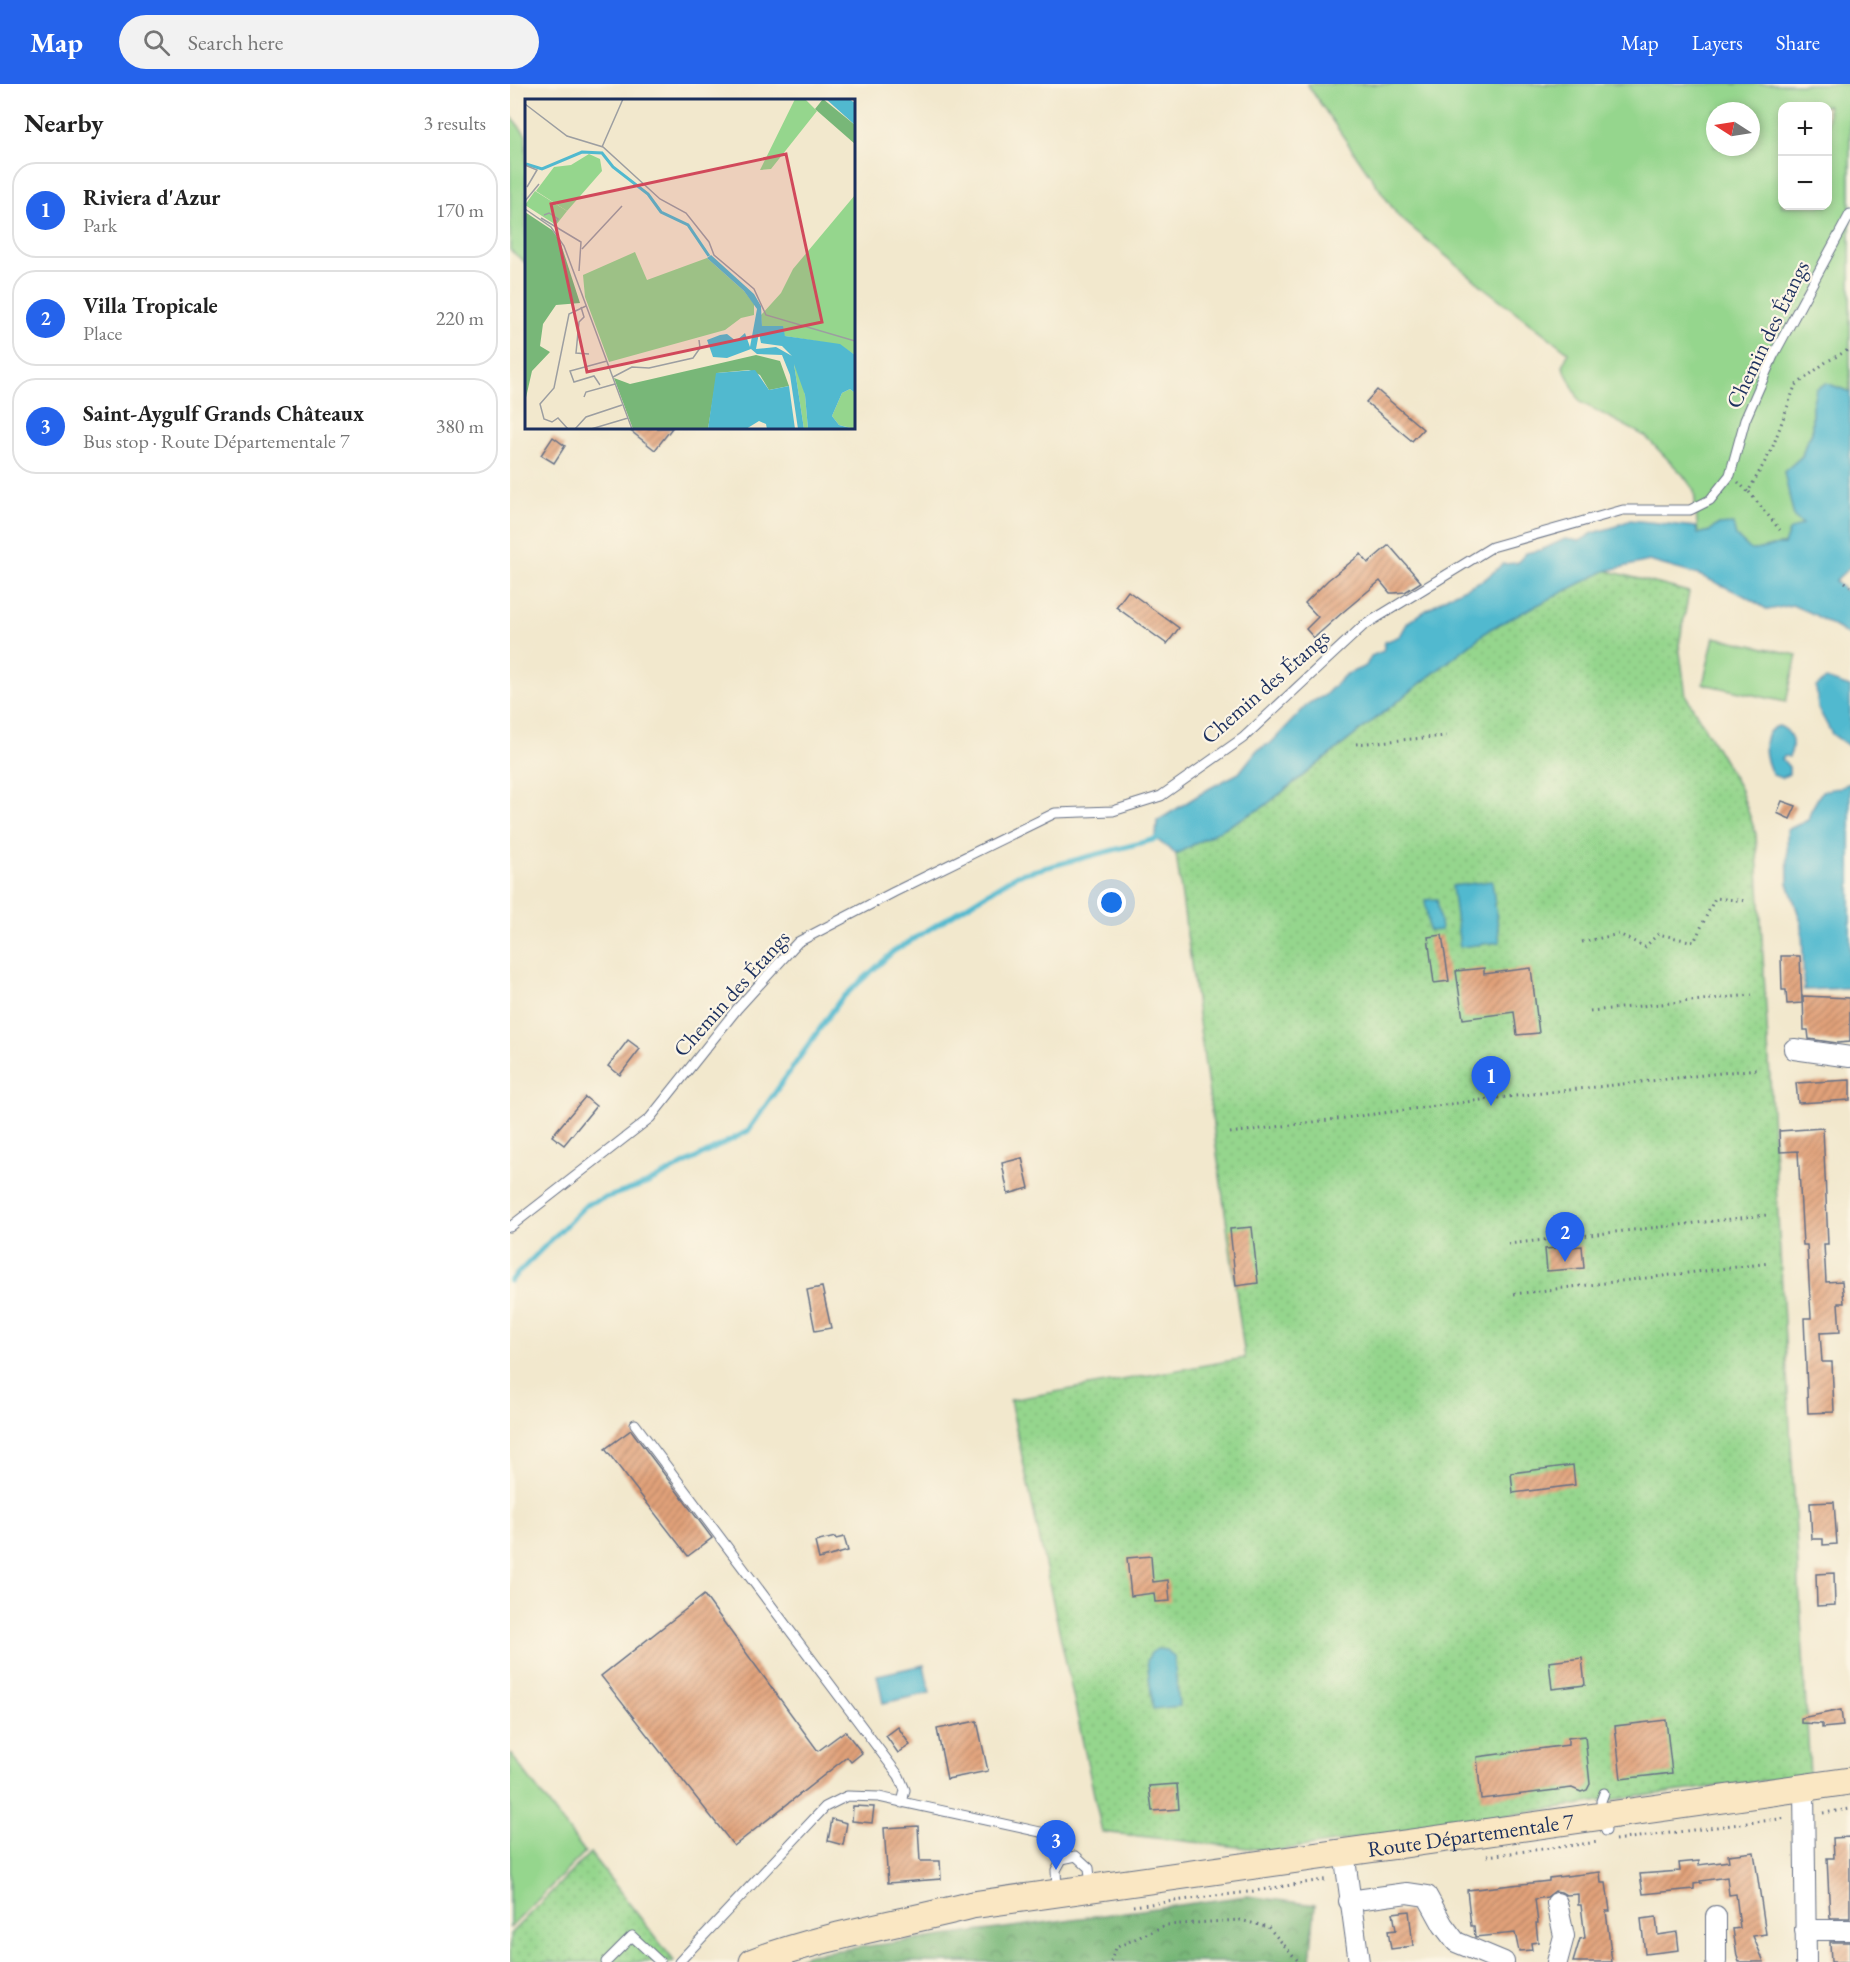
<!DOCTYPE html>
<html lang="en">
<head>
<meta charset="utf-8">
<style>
	:root { --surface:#fff; --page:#f2f2f2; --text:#222; --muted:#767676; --line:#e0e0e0; --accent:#2563eb }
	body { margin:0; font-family:"EB Garamond",serif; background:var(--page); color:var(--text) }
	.controls { position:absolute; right:18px; top:18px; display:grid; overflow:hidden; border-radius:12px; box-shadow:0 3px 9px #0003 }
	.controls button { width:54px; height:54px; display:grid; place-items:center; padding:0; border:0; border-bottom:2px solid var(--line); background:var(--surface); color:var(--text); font:30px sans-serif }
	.compass { position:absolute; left:1196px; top:18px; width:54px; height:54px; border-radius:50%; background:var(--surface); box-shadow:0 3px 9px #0003; rotate:282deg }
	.you { position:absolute; left:602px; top:819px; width:21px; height:21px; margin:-15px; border:4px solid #fff; border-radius:50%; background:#1a73e8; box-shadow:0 0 0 9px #1a73e833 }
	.badge { display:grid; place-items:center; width:39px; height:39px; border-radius:50%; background:var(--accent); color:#fff; font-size:20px; font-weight:700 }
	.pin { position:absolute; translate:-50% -50px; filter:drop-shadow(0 2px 3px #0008) }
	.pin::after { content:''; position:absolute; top:32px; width:21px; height:18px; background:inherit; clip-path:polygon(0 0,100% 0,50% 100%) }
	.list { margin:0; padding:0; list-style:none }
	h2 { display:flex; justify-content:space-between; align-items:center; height:78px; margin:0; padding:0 24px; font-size:26px }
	h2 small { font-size:20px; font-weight:400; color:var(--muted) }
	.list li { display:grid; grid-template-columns:39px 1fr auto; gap:18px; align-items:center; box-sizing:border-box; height:96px; margin:0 12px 12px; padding:0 12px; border:2px solid var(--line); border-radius:24px }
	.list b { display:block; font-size:22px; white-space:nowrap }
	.list p { margin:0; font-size:20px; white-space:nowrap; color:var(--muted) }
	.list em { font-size:20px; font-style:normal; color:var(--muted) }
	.icon { flex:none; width:33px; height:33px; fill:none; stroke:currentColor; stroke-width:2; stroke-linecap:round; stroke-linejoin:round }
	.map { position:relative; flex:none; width:1340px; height:1878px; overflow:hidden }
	header { display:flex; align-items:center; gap:36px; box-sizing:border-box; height:84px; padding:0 30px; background:var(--accent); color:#fff }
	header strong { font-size:28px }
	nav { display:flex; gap:33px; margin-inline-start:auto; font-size:21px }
	.search { width:420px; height:54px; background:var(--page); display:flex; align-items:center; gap:15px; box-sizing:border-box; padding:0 21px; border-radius:33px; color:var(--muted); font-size:22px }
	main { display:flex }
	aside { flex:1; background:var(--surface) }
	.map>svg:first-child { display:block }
	.grass { fill:#95d68d; stroke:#588276; stroke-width:1.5; fill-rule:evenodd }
	.forest { fill:url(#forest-crowns); stroke:#4a736b; stroke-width:1.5 }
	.park { fill:url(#park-dots); stroke:#588276; stroke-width:1.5 }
	.water { fill:#51b9cf; stroke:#367496; stroke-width:1.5 }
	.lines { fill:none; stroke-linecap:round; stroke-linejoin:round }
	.stream { stroke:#51b9cf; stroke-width:5 }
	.building { fill:url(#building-hatch) }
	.service-casing { stroke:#667085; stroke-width:11 }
	.minor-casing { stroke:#667085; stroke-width:22 }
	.secondary-casing { stroke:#667085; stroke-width:29 }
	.path { stroke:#667085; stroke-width:3; stroke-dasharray:1.5 4.5; stroke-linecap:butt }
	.service { stroke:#fff; stroke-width:9 }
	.minor { stroke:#fff; stroke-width:20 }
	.secondary { stroke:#fae7c3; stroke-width:27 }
	.labels { text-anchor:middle; stroke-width:4.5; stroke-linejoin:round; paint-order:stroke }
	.street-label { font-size:22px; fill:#1b2f5e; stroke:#fcf5e5 }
	.inset-river { fill:none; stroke:#51b9cf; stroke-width:3 }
	.inset-road { fill:none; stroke:#9c9ea1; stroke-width:1.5 }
	.view { fill:#d1495b; fill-opacity:0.15; stroke:#d1495b; stroke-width:3 }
	.inset-edge { fill:none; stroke:#1b2f5e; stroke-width:3 }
</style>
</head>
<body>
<header>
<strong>Map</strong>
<div class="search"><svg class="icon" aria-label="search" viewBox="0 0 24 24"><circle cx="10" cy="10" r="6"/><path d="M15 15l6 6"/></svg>Search here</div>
<nav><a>Map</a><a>Layers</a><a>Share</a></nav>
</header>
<main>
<aside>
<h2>Nearby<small>3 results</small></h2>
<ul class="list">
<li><span class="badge">1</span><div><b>Riviera d'Azur</b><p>Park</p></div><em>170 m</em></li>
<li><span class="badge">2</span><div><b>Villa Tropicale</b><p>Place</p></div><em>220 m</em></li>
<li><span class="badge">3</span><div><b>Saint-Aygulf Grands Châteaux</b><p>Bus stop · Route Départementale 7</p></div><em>380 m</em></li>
</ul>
</aside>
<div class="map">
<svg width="1340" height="1878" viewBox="0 0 1340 1878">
	<defs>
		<pattern id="forest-crowns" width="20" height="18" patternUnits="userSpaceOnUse" patternTransform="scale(1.5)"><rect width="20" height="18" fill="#78b778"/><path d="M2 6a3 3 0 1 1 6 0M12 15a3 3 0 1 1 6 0" fill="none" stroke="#629566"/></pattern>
		<pattern id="park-dots" width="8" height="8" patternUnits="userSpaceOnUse" patternTransform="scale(1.5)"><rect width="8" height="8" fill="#95d68d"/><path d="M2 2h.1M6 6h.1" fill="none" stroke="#80b87c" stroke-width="1.8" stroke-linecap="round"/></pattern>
		<pattern id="building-hatch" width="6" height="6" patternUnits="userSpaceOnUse" patternTransform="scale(1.5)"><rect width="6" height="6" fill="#e1a179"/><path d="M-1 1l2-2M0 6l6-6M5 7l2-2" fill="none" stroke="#b68466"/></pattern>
	</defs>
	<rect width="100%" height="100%" fill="#fcf5e5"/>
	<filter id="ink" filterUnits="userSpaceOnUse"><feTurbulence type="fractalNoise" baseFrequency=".0167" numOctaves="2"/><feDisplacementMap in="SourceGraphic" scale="12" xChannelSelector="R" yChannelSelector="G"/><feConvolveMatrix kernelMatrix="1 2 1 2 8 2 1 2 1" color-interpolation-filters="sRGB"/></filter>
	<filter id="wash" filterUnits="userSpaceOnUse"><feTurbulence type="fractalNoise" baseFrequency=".008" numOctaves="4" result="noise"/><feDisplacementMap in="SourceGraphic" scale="24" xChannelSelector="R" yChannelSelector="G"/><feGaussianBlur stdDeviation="1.35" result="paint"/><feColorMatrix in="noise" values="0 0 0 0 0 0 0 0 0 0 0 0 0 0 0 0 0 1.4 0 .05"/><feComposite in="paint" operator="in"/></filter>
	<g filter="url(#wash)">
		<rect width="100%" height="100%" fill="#f2e8cd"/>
		<g class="grass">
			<path d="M797 0H1340V308L1316 299 1302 322V349L1296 359 1292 372 1274 388 1294 440 1274 461C1260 460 1255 466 1241 467L1226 452 1207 441 1200 447 1188 450 1184 406 1173 391 1135 352 1070 318 1053 283 1058 268 977 206 888 132ZM1272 22H1318V122H1272ZM1205 27H1241V63H1205Z"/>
			<polygon points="0,31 16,51 16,179 0,166"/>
			<polygon points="1204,553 1287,571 1276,618 1193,600"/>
			<polygon points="0,1669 75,1768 0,1844"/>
		</g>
		<polygon class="forest" points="737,1812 805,1821 800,1878 281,1878 299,1870"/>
		<g class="park">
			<polygon points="1095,486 1179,508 1169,561 1176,612 1230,704 1246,750 1300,1691 1091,1717 765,1767 592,1748 500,1316 735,1274 666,770 753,723 980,545"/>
			<polygon points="80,1769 164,1877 163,1878 0,1878 0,1850"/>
		</g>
		<g class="water">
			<path d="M1316 299 1340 308V483L1325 497 1340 510V552L1305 531 1282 521 1258 526 1233 511 1189 491 1139 477 1095 487 980 545 753 723 666 770 646 755 647 737 700 704 729 689 747 666 761 659 799 619 814 612 835 591 856 582 861 572 873 567 875 558 890 552 898 538 938 512 975 495 993 480 1007 479 1016 469 1031 466 1055 455 1070 457 1083 449 1104 443 1120 436 1186 443 1188 450 1200 447 1207 441 1223 440 1226 452 1241 466C1254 466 1260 460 1274 461L1279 447 1293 440 1284 433 1274 388 1292 372 1296 359 1302 349V322L1306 305Z"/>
			<polygon points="1316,595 1340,603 1340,663 1322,650 1308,624 1306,603"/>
			<path d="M1269 642C1283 647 1285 661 1279 673L1275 672 1272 675 1279 683V690L1271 694 1263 691C1255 677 1248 647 1269 642Z"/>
			<polygon points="1340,699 1340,904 1294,906 1292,841 1278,799 1277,746 1298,736 1301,726 1312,707 1328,704"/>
			<polygon points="982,797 990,858 950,863 942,802"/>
			<polygon points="927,815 931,846 919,847 915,816"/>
			<polygon points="647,1565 657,1566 664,1573 669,1622 643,1625 637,1576 641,1569"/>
			<polygon points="414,1581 420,1609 373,1619 367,1591"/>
		</g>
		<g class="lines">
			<polyline class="stream" points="0,1197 77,1120 136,1100 238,1047 330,916 384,867 507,791 646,755 652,751"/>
		</g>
		<g id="blocks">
			<g class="building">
				<polygon points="867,306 913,345 902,357 856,318"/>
				<polygon points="117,344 162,344 145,366"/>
				<polygon points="43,353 55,362 44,379 31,371"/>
				<polygon points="879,461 911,498 895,508 884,509 880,509 870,497 833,528 804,554 796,545 808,533 795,519 818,496 851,470 858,479"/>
				<polygon points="618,507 669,544 657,560 606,523"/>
				<polygon points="1272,717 1286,722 1280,735 1267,729"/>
				<polygon points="932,851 939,897 924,899 918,853"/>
				<polygon points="1271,872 1290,872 1292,919 1277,920 1276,906 1272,906"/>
				<polygon points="974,884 974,890 1021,884 1029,949 1007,951 1004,928 953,935 946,887"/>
				<polygon points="1293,912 1340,914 1340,958 1327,959 1299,955 1298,946 1294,946"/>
				<polygon points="118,956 130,965 110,991 98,982"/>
				<polygon points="1340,996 1340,1016 1288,1019 1286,999"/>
				<polygon points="75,1013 86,1022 54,1061 42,1052"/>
				<polygon points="1313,1044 1318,1160 1314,1160 1316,1198 1332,1197 1334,1219 1328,1219 1330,1248 1310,1249 1312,1278 1322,1278 1324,1328 1298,1329 1294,1234 1301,1234 1297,1161 1293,1161 1288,1067 1270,1068 1269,1047"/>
				<polygon points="512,1074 519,1104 498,1110 492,1079"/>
				<polygon points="742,1143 748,1199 726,1202 720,1145"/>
				<polygon points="1072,1162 1074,1184 1037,1187 1035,1165"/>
				<polygon points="312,1203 321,1244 305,1247 297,1206"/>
				<polygon points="121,1346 202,1454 178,1472 95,1365"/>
				<polygon points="1063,1381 1065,1401 1003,1409 1001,1389"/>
				<polygon points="1324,1418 1327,1460 1313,1461 1313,1455 1302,1455 1300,1419"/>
				<polygon points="325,1453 326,1455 334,1453 338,1467 309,1475 305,1458"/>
				<polygon points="641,1472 643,1498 658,1496 660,1517 645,1518 644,1509 621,1512 617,1474"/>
				<polygon points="1324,1489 1325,1521 1307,1522 1306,1490"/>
				<polygon points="194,1511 308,1667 335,1647 352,1669 341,1678 337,1673 224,1762 91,1592"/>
				<polygon points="1072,1574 1075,1601 1042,1605 1039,1578"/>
				<polygon points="1331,1626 1333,1642 1312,1644 1312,1640 1291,1639 1291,1634"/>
				<polygon points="1156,1636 1162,1689 1111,1695 1105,1642"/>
				<polygon points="467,1637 478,1687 437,1695 427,1645"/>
				<polygon points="388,1643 400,1661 388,1669 376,1652"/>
				<polygon points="1075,1652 1080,1700 1077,1706 1071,1708 1062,1704 971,1715 967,1673 1058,1661 1058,1654"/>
				<polygon points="667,1700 669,1725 642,1727 639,1702"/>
				<polygon points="343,1722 364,1723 362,1739 342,1737"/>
				<polygon points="322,1735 337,1739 333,1761 318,1757"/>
				<polygon points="408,1742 410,1777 430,1777 431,1795 378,1799 374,1744"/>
				<polygon points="1340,1753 1340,1834 1320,1834 1317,1774 1324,1774 1323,1754"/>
				<polygon points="1244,1768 1256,1850 1243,1852 1254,1878 1229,1878 1227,1872 1223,1845 1230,1844 1226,1810 1219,1811 1217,1793 1190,1797 1191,1799 1184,1800 1184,1805 1133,1810 1130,1790 1170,1787 1169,1779 1189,1777 1189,1781 1219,1777 1218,1771"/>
				<polygon points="1090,1788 1091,1799 1096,1799 1100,1827 1096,1827 1102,1878 1063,1878 1070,1855 1075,1854 1071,1821 1068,1821 1068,1810 1056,1811 1051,1808 1045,1807 1037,1813 1025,1815 1028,1839 1026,1839 1028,1858 1021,1859 1022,1866 1009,1867 1005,1849 965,1853 964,1842 961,1842 957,1806 1039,1797 1039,1794"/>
				<polygon points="899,1827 903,1862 881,1865 878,1847 886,1846 883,1829"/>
				<polygon points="1146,1833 1148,1851 1167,1848 1169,1866 1135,1870 1131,1835"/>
				<polygon points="1320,1858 1340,1858 1340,1878 1321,1878"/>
			</g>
		</g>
	</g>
	<g filter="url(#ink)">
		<use href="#blocks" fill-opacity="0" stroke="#667085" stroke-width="1.5"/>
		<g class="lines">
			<g class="service-casing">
				<g id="service">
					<polyline points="0,1143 140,1034 227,925 288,858 384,808 545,729 603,727 651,712 733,654 853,542 982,463 1113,426 1180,426 1200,416 1220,391 1235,336 1263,272 1340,130"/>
					<polyline points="125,1340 389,1692 395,1706 392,1719"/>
					<polyline points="1094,1709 1091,1717 1096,1747"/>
					<polyline points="547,1807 546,1786 552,1775 566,1772 579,1784 581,1803"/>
					<polyline points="96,1878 122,1852 150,1878"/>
					<polyline points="169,1878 315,1723 337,1712 369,1713 535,1749 559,1773"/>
				</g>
			</g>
			<g class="minor-casing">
				<g id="minor">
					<polyline points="1284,965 1340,973"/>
					<polyline points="1294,1703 1296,1878"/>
					<polyline points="834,1768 849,1878"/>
					<polyline points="839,1817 897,1809 917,1812 933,1841 946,1858 994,1878"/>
					<polyline points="1295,1846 1340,1846"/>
					<polyline points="1047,1878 1054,1852 1047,1819"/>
					<polyline points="1206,1878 1206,1832"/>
				</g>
			</g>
			<g class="secondary-casing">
				<g id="secondary">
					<path id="s1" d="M243 1878C314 1851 389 1840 462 1821L1340 1697"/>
				</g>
			</g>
			<g class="path">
				<polyline points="1228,398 1238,408 1262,365 1285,302 1316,278 1340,265"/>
				<polyline points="1239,408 1270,446"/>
				<polyline points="1335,498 1340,502"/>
				<polyline points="846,660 936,652"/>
				<polyline points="1072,858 1109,850 1135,863 1148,850 1184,858 1205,814 1236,817"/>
				<polyline points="1080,927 1242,911"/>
				<polyline points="720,1049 979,1015 1247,985"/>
				<polyline points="998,1160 1257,1131"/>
				<polyline points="1004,1210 1260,1179"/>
				<polyline points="1313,1729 1340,1725"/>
				<polyline points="1105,1756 1277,1734"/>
				<polyline points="977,1772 1089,1758"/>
				<polyline points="623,1822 738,1808 819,1795"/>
				<polyline points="601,1878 605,1864 656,1841 730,1836 758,1843 789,1878"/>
			</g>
			<use href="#service" class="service"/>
			<use href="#minor" class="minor"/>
			<use href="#secondary" class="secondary"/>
		</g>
	</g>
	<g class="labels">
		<g class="street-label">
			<text transform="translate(1257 250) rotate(-64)" y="8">Chemin des Étangs</text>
			<text transform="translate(755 602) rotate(-41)" y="8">Chemin des Étangs</text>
			<text transform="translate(221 909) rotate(-48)" y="8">Chemin des Étangs</text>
			<text dy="8" stroke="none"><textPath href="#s1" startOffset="730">Route Départementale 7</textPath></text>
		</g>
	</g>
	<g transform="translate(15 15)">
		<rect width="330" height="330" fill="#f2e8cd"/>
		<path d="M270 0H280L292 12 246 70 235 71ZM64 55 75 60 77 72 42 112 11 92 29 68 46 66ZM330 96V256L315 246 260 237 255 227H237L236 216 256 194 268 170Z" fill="#95d68d"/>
		<path d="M298 0 330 26V45L290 10ZM0 113 27 131 35 142 55 204 31 206 18 225 15 247 25 253 7 272 0 303ZM231 256 255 262 264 287 244 291 235 276 224 271 192 274 183 330H108L89 279 105 285Z" fill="#78b778"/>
		<path d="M269 265 273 267 280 296 283 330H279ZM325 290 330 294V330L314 326 307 317 317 294Z" fill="#95d68d"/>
		<path d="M10 92 42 112 31 126 0 106ZM110 153 122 181 182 159 219 192 229 205V216L216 219 200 231 84 263 60 198 58 176Z" fill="#95d68d"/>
		<path d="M301 0H324L330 4V26ZM186 156 229 195 236 207 237 227H258L260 237 315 245 330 256V294L325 290 317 294 307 317 314 326 329 330H283L280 296 269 265 279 330H273L265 276 257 256 232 255 226 250 202 259 188 258 182 241 195 236 202 235 211 242 220 234 225 248 232 210 219 192 182 159ZM234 234 236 244 257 247 267 257 251 248 231 250ZM230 271 244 291 264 287 270 330H242L241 325 234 322 221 330H183L191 274Z" fill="#51b9cf" fill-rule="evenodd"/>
		<path class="inset-river" d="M1 65 17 70 57 53 77 54 88 68 123 95 136 113 163 126 184 157"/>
		<path class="inset-road" d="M0 5 42 37 78 48 135 100 161 114 184 143 189 156 229 190 241 216 330 242M77 48 98 0M0 66 12 71 2 88M0 102 14 85M0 110 26 128 39 147 107 330M19 116 24 114 33 120 29 125M16 119 56 143 54 172M57 150 97 107M56 208 59 218 54 223 51 254 64 255M88 278 107 268 124 269 168 259 175 249 174 241M75 286 69 277 49 283 45 272 82 262M59 298 61 293 90 285M43 330 33 319 27 323 19 320 15 305 29 289 44 215 61 207M50 330 61 318 97 306M66 330 103 319"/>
		<path class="view" d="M261 55 297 223 62 273 26 105Z"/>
		<rect width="330" height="330" class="inset-edge"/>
	</g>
</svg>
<div class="controls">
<button>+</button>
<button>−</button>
</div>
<svg class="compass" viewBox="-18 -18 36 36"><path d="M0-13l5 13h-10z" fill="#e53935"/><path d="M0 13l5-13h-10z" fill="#767676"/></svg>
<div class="you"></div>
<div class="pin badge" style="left:981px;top:1022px">1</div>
<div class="pin badge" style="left:1055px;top:1178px">2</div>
<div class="pin badge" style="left:546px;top:1786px">3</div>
</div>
</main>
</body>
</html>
